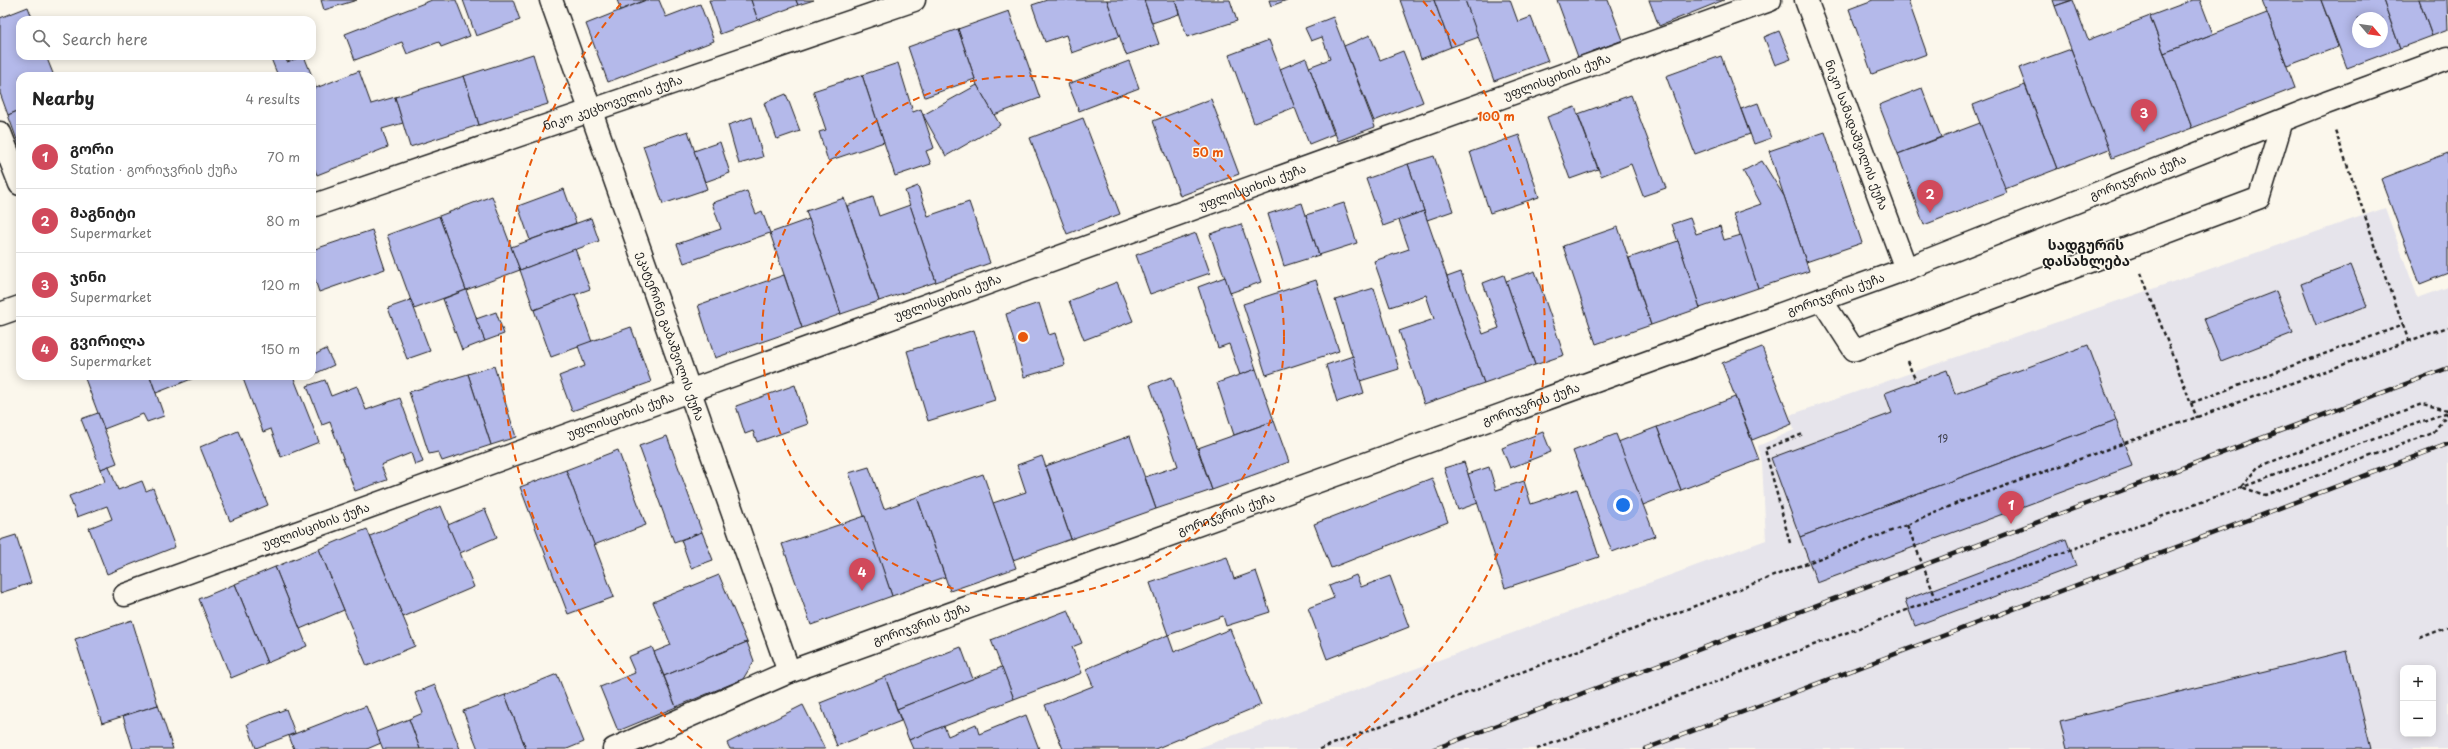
<!DOCTYPE html>
<html lang="en">
<head>
<meta charset="utf-8">
<style>
	:root { --surface:#fff; --page:#f2f2f2; --text:#222; --muted:#767676; --line:#e0e0e0; --accent:#d1495b }
	body { margin:0; font-family:"Playpen Sans","Noto Sans Georgian",sans-serif; background:var(--page); color:var(--text) }
	.controls { position:absolute; right:12px; bottom:12px; display:grid; overflow:hidden; border-radius:8px; box-shadow:0 2px 10px #0003 }
	.controls button { width:36px; height:36px; display:grid; place-items:center; padding:0; border:0; border-bottom:1px solid var(--line); background:var(--surface); color:var(--text); font:20px sans-serif }
	.compass { position:absolute; left:2352px; top:12px; width:36px; height:36px; border-radius:50%; background:var(--surface); box-shadow:0 2px 10px #0003; rotate:119deg }
	.you { position:absolute; left:1623px; top:505px; width:14px; height:14px; margin:-10px; border:3px solid #fff; border-radius:50%; background:#1a73e8; box-shadow:0 0 0 6px #1a73e833 }
	.badge { display:grid; place-items:center; width:26px; height:26px; border-radius:50%; background:var(--accent); color:#fff; font-size:13px; font-weight:700 }
	.pin { position:absolute; translate:-50% -33px; filter:drop-shadow(0 1px 2px #0008) }
	.pin::after { content:''; position:absolute; top:21px; width:14px; height:12px; background:inherit; clip-path:polygon(0 0,100% 0,50% 100%) }
	.list { margin:0; padding:0; list-style:none }
	h2 { display:flex; justify-content:space-between; align-items:center; height:52px; margin:0; padding:0 16px; font-size:17px }
	h2 small { font-size:13px; font-weight:400; color:var(--muted) }
	.list li { display:grid; grid-template-columns:26px 1fr auto; gap:12px; align-items:center; box-sizing:border-box; height:64px; padding:0 16px; border-top:1px solid var(--line) }
	.list b { display:block; font-size:15px; white-space:nowrap }
	.list p { margin:0; font-size:13px; white-space:nowrap; color:var(--muted) }
	.list em { font-size:13px; font-style:normal; color:var(--muted) }
	.icon { flex:none; width:22px; height:22px; fill:none; stroke:currentColor; stroke-width:2; stroke-linecap:round; stroke-linejoin:round }
	.map { position:relative; flex:none; width:2448px; height:749px; overflow:hidden }
	.search { position:absolute; background:var(--surface); box-shadow:0 2px 10px #0003; left:16px; top:16px; width:300px; height:44px; display:flex; align-items:center; gap:10px; box-sizing:border-box; padding:0 14px; border-radius:12px; color:var(--muted); font-size:15px }
	.panel { position:absolute; background:var(--surface); box-shadow:0 2px 10px #0003; left:16px; top:72px; width:300px; height:308px; border-radius:12px }
	.map>svg:first-child { display:block }
	.built { fill:#e6e4eb; fill-rule:evenodd }
	.building { fill:#b4b9ea; stroke:#1c1c1c; fill-rule:evenodd }
	.lines { fill:none; stroke-linecap:round; stroke-linejoin:round }
	.service-casing { stroke:#1c1c1c; stroke-width:24 }
	.minor-casing { stroke:#1c1c1c; stroke-width:25 }
	.secondary-casing { stroke:#1c1c1c; stroke-width:25 }
	.path { stroke:#1c1c1c; stroke-width:2.5; stroke-dasharray:4 3; stroke-linecap:butt }
	.service { stroke:#fbf7ec; stroke-width:21 }
	.minor { stroke:#fbf7ec; stroke-width:22 }
	.secondary { stroke:#fbf7ec; stroke-width:22 }
	.rail-casing { stroke:#1c1c1c; stroke-width:4.5 }
	.rail { stroke:#fbf7ec; stroke-width:3; stroke-dasharray:9; stroke-linecap:butt }
	.ring { fill:none; stroke:#e8590c; stroke-width:2; stroke-dasharray:7 5 }
	.labels { text-anchor:middle; stroke-width:3; stroke-linejoin:round; paint-order:stroke }
	.number-label { font-size:10px; fill:#424350 }
	.street-label { font-size:12px; fill:#1c1c1c; stroke:#fbf7ec }
	.quarter-label { font-size:14px; font-weight:bold; fill:#1c1c1c; stroke:#fbf7ec }
	.centre { fill:#e8590c; stroke:#fbf7ec; stroke-width:2 }
	.ring-label { font-size:12px; text-anchor:middle; font-weight:bold; fill:#e8590c; stroke:#fbf7ec; stroke-width:3; stroke-linejoin:round; paint-order:stroke }
</style>
</head>
<body>
<div class="map">
<svg width="2448" height="749" viewBox="0 0 2448 749">
	<rect width="100%" height="100%" fill="#fbf7ec"/>
	<filter id="ink" filterUnits="userSpaceOnUse"><feTurbulence type="fractalNoise" baseFrequency=".025" numOctaves="2"/><feDisplacementMap in="SourceGraphic" scale="8" xChannelSelector="R" yChannelSelector="G"/><feConvolveMatrix kernelMatrix="1 2 1 2 8 2 1 2 1" color-interpolation-filters="sRGB"/></filter>
	<g filter="url(#ink)">
		<path class="built" d="M2385 208 2418 298 2448 287V749H1196L1766 540 1762 462 1758 446 1794 430 1790 415ZM2403 668H2433V734H2403Z"/>
		<g class="building">
			<polygon points="321,0 357,0 324,10"/>
			<polygon points="432,0 456,0 470,36 441,47 439,42 407,54 402,42 355,60 345,34"/>
			<polygon points="463,0 513,0 520,20 476,36"/>
			<polygon points="617,0 646,0 621,10"/>
			<polygon points="646,0 659,0 666,17 700,4 714,41 608,82 586,24"/>
			<polygon points="709,0 751,0 758,20 720,34"/>
			<polygon points="751,0 796,0 798,5 758,20"/>
			<polygon points="796,0 814,0 798,5"/>
			<polygon points="1047,0 1107,0 1120,36 1072,53 1066,35 1045,42 1032,5"/>
			<polygon points="1107,0 1144,0 1159,44 1126,55"/>
			<polygon points="1144,0 1175,0 1179,14 1152,23"/>
			<polygon points="1175,0 1230,0 1237,21 1187,37"/>
			<polygon points="1269,0 1287,0 1271,6"/>
			<polygon points="1400,0 1434,0 1451,47 1421,59"/>
			<polygon points="1434,0 1465,0 1479,37 1451,47"/>
			<polygon points="1465,0 1510,0 1518,22 1531,17 1548,61 1494,81"/>
			<polygon points="1557,0 1608,0 1623,40 1578,57"/>
			<polygon points="1649,0 1724,0 1659,26"/>
			<polygon points="1873,0 1908,0 1927,54 1872,74 1849,9"/>
			<polygon points="2053,0 2072,0 2055,6"/>
			<polygon points="2073,0 2088,40 2150,16 2192,128 2112,158 2055,6"/>
			<polygon points="2193,0 2200,0 2213,34 2164,53 2150,16"/>
			<polygon points="2262,0 2321,0 2338,47 2287,66"/>
			<path d="M2321 0H2383L2400 48 2347 68ZM2358 18H2382V42H2358Z"/>
			<polygon points="2383,0 2419,0 2432,36 2400,48"/>
			<polygon points="2419,0 2447,0 2448,30 2432,36"/>
			<polygon points="28,7 33,20 20,20 20,56 46,56 54,76 20,76 20,110 8,115 0,93 0,18"/>
			<polygon points="1009,11 1040,98 994,115 977,85 958,29"/>
			<polygon points="2267,13 2295,88 2192,128 2164,53"/>
			<polygon points="1333,17 1375,127 1338,141 1309,67 1330,59 1322,37 1311,41 1305,28"/>
			<polygon points="958,29 975,79 925,97 908,47"/>
			<polygon points="1779,31 1791,59 1775,65 1764,37"/>
			<polygon points="1370,35 1380,60 1403,51 1423,102 1374,121 1344,46"/>
			<polygon points="1269,40 1295,107 1254,123 1229,55"/>
			<polygon points="2071,49 2109,149 2057,169 2019,68"/>
			<polygon points="533,54 548,104 479,125 464,76"/>
			<polygon points="270,56 285,56 287,62 304,56 312,76 278,76"/>
			<polygon points="1721,56 1750,134 1695,154 1666,76"/>
			<polygon points="1306,58 1334,134 1309,144 1280,69"/>
			<polygon points="1129,61 1139,88 1079,111 1068,84"/>
			<polygon points="898,63 913,112 921,109 934,148 926,151 931,164 895,176 862,75"/>
			<polygon points="359,71 371,104 395,97 403,123 382,129 388,147 317,175 312,162 312,77 316,88"/>
			<polygon points="862,75 884,142 828,161 819,132 826,130 813,91"/>
			<polygon points="464,76 479,125 410,147 395,97"/>
			<polygon points="977,85 1000,125 946,156 923,115"/>
			<polygon points="2025,85 2057,169 2005,189 1973,105"/>
			<polygon points="1922,88 1941,137 1898,154 1879,105"/>
			<polygon points="786,94 800,131 777,139 764,103"/>
			<polygon points="1631,95 1666,188 1643,196 1631,164 1601,176 1578,114"/>
			<polygon points="1211,99 1239,174 1180,196 1153,121"/>
			<polygon points="1758,103 1771,138 1754,144 1741,109"/>
			<polygon points="1575,107 1598,169 1570,179 1547,117"/>
			<polygon points="20,110 20,148 8,115"/>
			<polygon points="752,117 763,157 739,164 728,125"/>
			<polygon points="1083,118 1120,214 1067,234 1030,138"/>
			<polygon points="1980,123 2007,193 1924,225 1898,154"/>
			<polygon points="688,131 707,189 663,204 643,146"/>
			<polygon points="1825,132 1862,243 1806,262 1769,151"/>
			<polygon points="1519,135 1539,197 1490,213 1470,152"/>
			<polygon points="720,142 730,173 705,182 694,151"/>
			<polygon points="2448,153 2448,273 2420,284 2381,179"/>
			<polygon points="1434,156 1453,211 1427,220 1408,164"/>
			<polygon points="1762,161 1784,196 1809,271 1758,288 1733,214 1761,204 1743,171"/>
			<polygon points="1408,164 1424,211 1383,226 1366,179"/>
			<polygon points="918,186 928,216 969,202 990,263 936,282 905,191"/>
			<polygon points="564,189 576,223 530,240 518,206"/>
			<polygon points="747,191 756,214 762,211 770,233 684,263 677,244 721,229 712,203"/>
			<polygon points="492,196 520,270 466,290 439,216"/>
			<polygon points="873,197 879,216 910,205 936,282 879,301 847,206"/>
			<polygon points="844,198 879,301 841,314 806,211"/>
			<polygon points="1302,203 1319,255 1284,266 1268,214"/>
			<polygon points="1344,203 1357,243 1319,255 1306,215"/>
			<polygon points="1424,211 1484,383 1424,404 1399,331 1434,319 1426,295 1390,307 1374,261 1409,249 1399,220"/>
			<polygon points="439,216 466,290 414,309 387,235"/>
			<polygon points="591,218 599,241 520,270 511,247"/>
			<polygon points="1690,218 1696,234 1720,226 1724,240 1741,235 1758,288 1700,308 1672,224"/>
			<polygon points="809,219 841,314 802,328 770,233"/>
			<polygon points="1241,224 1261,282 1230,293 1210,234"/>
			<polygon points="1618,227 1651,325 1596,344 1563,246"/>
			<polygon points="372,230 385,269 319,292 312,271 312,250"/>
			<polygon points="1196,233 1210,273 1150,294 1136,255"/>
			<polygon points="1678,241 1700,308 1651,325 1629,258"/>
			<polygon points="575,249 590,289 534,310 520,270"/>
			<polygon points="2351,265 2367,306 2316,325 2301,284"/>
			<polygon points="1535,271 1564,355 1535,365 1506,281"/>
			<polygon points="1461,272 1483,334 1499,328 1483,283 1504,275 1535,365 1484,383 1447,277"/>
			<polygon points="784,275 802,328 715,358 698,305"/>
			<polygon points="1225,277 1256,369 1240,375 1229,344 1218,348 1198,287"/>
			<polygon points="1316,280 1339,351 1266,375 1243,304"/>
			<polygon points="1117,282 1133,321 1084,340 1069,301"/>
			<polygon points="1374,288 1399,369 1360,381 1335,300"/>
			<polygon points="466,290 485,341 462,350 443,299"/>
			<polygon points="2276,291 2293,333 2221,361 2204,319"/>
			<polygon points="575,294 592,342 551,357 534,310"/>
			<polygon points="411,300 430,351 407,359 388,308"/>
			<polygon points="1039,303 1049,335 1055,333 1065,365 1024,377 1006,314"/>
			<polygon points="496,312 504,334 485,341 476,319"/>
			<polygon points="631,327 651,382 572,411 559,376 585,366 578,346"/>
			<polygon points="974,330 995,400 928,421 907,351"/>
			<polygon points="2088,345 2116,420 1800,537 1771,458 1892,413 1885,393 1947,370 1955,394"/>
			<polygon points="1762,347 1792,424 1752,440 1722,363"/>
			<polygon points="326,349 334,365 312,375 312,356"/>
			<polygon points="1353,356 1364,393 1337,402 1326,365"/>
			<polygon points="494,366 516,437 491,445 468,374"/>
			<polygon points="1256,369 1274,421 1234,435 1217,383"/>
			<polygon points="468,374 491,445 442,461 438,452 429,454 409,392"/>
			<polygon points="84,376 150,376 164,416 147,422 143,414 104,429"/>
			<polygon points="150,376 199,376 156,393"/>
			<polygon points="242,376 293,376 319,442 281,457 271,429 263,432"/>
			<polygon points="1172,377 1212,490 1156,509 1145,477 1178,466 1150,385"/>
			<polygon points="325,380 331,396 357,386 366,410 400,398 423,462 415,465 411,453 381,465 387,480 355,491 330,422 322,425 307,386"/>
			<polygon points="795,385 808,424 757,442 753,431 745,434 736,406"/>
			<polygon points="1735,397 1759,460 1681,490 1657,427"/>
			<polygon points="98,413 117,463 101,469 81,419"/>
			<polygon points="2116,420 2132,466 1817,583 1800,537"/>
			<polygon points="1274,421 1289,462 1212,490 1198,448"/>
			<polygon points="1657,427 1681,490 1643,505 1618,442"/>
			<polygon points="238,431 268,505 230,521 200,447"/>
			<polygon points="1543,432 1551,452 1510,468 1502,448"/>
			<polygon points="1616,434 1655,536 1612,552 1573,451"/>
			<polygon points="667,436 702,532 674,542 639,446"/>
			<polygon points="1130,436 1156,509 1071,539 1046,466"/>
			<polygon points="618,450 646,525 594,545 566,470"/>
			<polygon points="1042,456 1071,539 1013,560 993,503 1026,492 1017,465"/>
			<polygon points="1464,462 1478,503 1458,510 1444,468"/>
			<polygon points="109,466 118,490 142,481 146,491 153,488 175,547 107,574 89,528 112,519 107,506 77,517 69,496 105,482 101,469"/>
			<polygon points="869,467 884,509 917,497 945,577 892,596 849,473"/>
			<polygon points="1489,467 1496,490 1524,481 1531,504 1577,489 1599,557 1505,588 1468,474"/>
			<polygon points="566,470 614,597 568,614 520,487"/>
			<polygon points="983,474 1016,568 950,591 917,497"/>
			<polygon points="1432,478 1448,522 1331,568 1314,524"/>
			<polygon points="441,506 474,587 403,617 370,536"/>
			<polygon points="485,509 497,537 460,553 448,525"/>
			<polygon points="865,516 892,596 811,625 782,544"/>
			<polygon points="367,529 415,646 367,666 319,549"/>
			<polygon points="702,532 713,560 691,568 681,540"/>
			<polygon points="16,535 31,583 0,593 0,540"/>
			<polygon points="2066,539 2076,566 1915,626 1905,600"/>
			<polygon points="319,549 344,610 300,629 275,567"/>
			<polygon points="1227,557 1234,579 1256,571 1270,612 1226,626 1223,616 1168,635 1150,583"/>
			<polygon points="275,567 307,646 267,663 235,584"/>
			<polygon points="719,575 747,642 664,676 654,652 671,645 653,602"/>
			<polygon points="1356,575 1361,587 1390,576 1409,627 1327,659 1308,608 1334,598 1329,586"/>
			<polygon points="235,584 267,663 231,678 199,599"/>
			<polygon points="1068,610 1082,643 1072,647 1082,673 1014,699 991,640"/>
			<polygon points="132,620 158,705 102,723 75,639"/>
			<polygon points="1230,629 1261,705 1155,749 1063,749 1045,705 1093,686 1086,669 1168,635 1174,652"/>
			<polygon points="747,642 754,661 743,679 676,707 664,676"/>
			<polygon points="652,647 676,707 618,731 600,687 635,673 628,657"/>
			<polygon points="961,647 973,679 897,709 885,677"/>
			<polygon points="2347,651 2371,749 2067,749 2060,721"/>
			<polygon points="1002,667 1014,699 909,740 897,709"/>
			<polygon points="557,674 584,742 567,749 526,749 505,695"/>
			<polygon points="885,677 901,721 837,746 820,703"/>
			<polygon points="435,685 460,749 420,749 409,719 423,713 415,693"/>
			<polygon points="505,695 526,749 478,749 463,711"/>
			<polygon points="158,705 173,749 133,749 123,716"/>
			<polygon points="803,705 825,749 730,749 727,743"/>
			<polygon points="366,706 381,743 367,749 294,749 289,736"/>
			<polygon points="286,709 295,733 256,748 247,724"/>
			<polygon points="1026,715 1039,749 913,749 909,740 944,726 948,736 976,724 979,734"/>
			<polygon points="409,719 420,749 383,749 376,732"/>
		</g>
		<g class="lines">
			<g class="service-casing">
				<polyline id="service" points="1821,299 1854,350 2259,198 2282,122"/>
			</g>
			<g class="minor-casing">
				<g id="minor">
					<polyline points="551,0 590,109"/>
					<path id="s1" d="M1806 0 1906 269"/>
					<polyline points="0,133 20,184"/>
					<path id="s2" d="M125 595 1770 0"/>
					<polyline points="614,749 789,672"/>
				</g>
			</g>
			<g class="secondary-casing">
				<g id="secondary">
					<path id="s3" d="M590 109 789 672 1906 269 2326 103 2448 58"/>
					<path id="s4" d="M312 206 914 0"/>
					<polyline points="0,314 20,307"/>
				</g>
			</g>
			<g class="path">
				<polyline points="2141,273 2191,403 2403,325 2335,130"/>
				<polyline points="2403,325 2409,342"/>
				<polyline points="1907,361 1916,381"/>
				<polyline points="2191,403 2197,418"/>
				<polyline points="2448,410 2422,404 2258,467 2241,487 2265,495 2433,433 2448,413"/>
				<polyline points="1907,525 1936,599"/>
				<polyline points="1790,543 1765,449 1803,434"/>
				<polyline points="2420,638 2448,627"/>
				<polyline points="1320,749 1907,525 1960,502 2448,327"/>
				<polyline points="1537,749 1936,599 2448,412"/>
			</g>
			<use href="#service" class="service"/>
			<use href="#minor" class="minor"/>
			<use href="#secondary" class="secondary"/>
			<g class="rail-casing">
				<g id="rail">
					<polyline points="1434,749 2448,368"/>
					<polyline points="1645,749 2448,444"/>
				</g>
			</g>
			<use href="#rail" class="rail"/>
		</g>
	</g>
	<g class="ring">
		<circle cx="1023" cy="337" r="261"/>
		<path d="M702 748A522 522 0 0 1 623 1M1423 1A522 522 0 0 1 1344 748"/>
	</g>
	<g class="labels">
		<g class="number-label">
			<text x="1943" y="443">19</text>
		</g>
		<g class="street-label">
			<text dy="4" stroke="none"><textPath href="#s2" startOffset="1523">უფლისციხის ქუჩა</textPath></text>
			<text dy="4" stroke="none"><textPath href="#s4" startOffset="318">ნიკო კეცხოველის ქუჩა</textPath></text>
			<text dy="4" stroke="none"><textPath href="#s1" startOffset="144">ნიკო სამადაშვილის ქუჩა</textPath></text>
			<text dy="4" stroke="none"><textPath href="#s3" startOffset="2034">გორიჯვრის ქუჩა</textPath></text>
			<text dy="4" stroke="none"><textPath href="#s2" startOffset="1199">უფლისციხის ქუჩა</textPath></text>
			<text dy="4" stroke="none"><textPath href="#s3" startOffset="1710">გორიჯვრის ქუჩა</textPath></text>
			<text dy="4" stroke="none"><textPath href="#s2" startOffset="875">უფლისციხის ქუჩა</textPath></text>
			<text dy="4" stroke="none"><textPath href="#s3" startOffset="241">ეკატერინე გაბაშვილის ქუჩა</textPath></text>
			<text dy="4" stroke="none"><textPath href="#s3" startOffset="1386">გორიჯვრის ქუჩა</textPath></text>
			<text dy="4" stroke="none"><textPath href="#s2" startOffset="527">უფლისციხის ქუჩა</textPath></text>
			<text dy="4" stroke="none"><textPath href="#s3" startOffset="1062">გორიჯვრის ქუჩა</textPath></text>
			<text dy="4" stroke="none"><textPath href="#s2" startOffset="203">უფლისციხის ქუჩა</textPath></text>
			<text dy="4" stroke="none"><textPath href="#s3" startOffset="738">გორიჯვრის ქუჩა</textPath></text>
		</g>
		<g class="quarter-label">
			<text x="2086" y="250">სადგურის<tspan x="2086" dy="16">დასახლება</tspan></text>
		</g>
	</g>
	<circle cx="1023" cy="337" r="6" class="centre"/>
	<g class="ring-label">
		<text x="1496" y="121">100 m</text>
		<text x="1208" y="157">50 m</text>
	</g>
</svg>
<div class="controls">
<button>+</button>
<button>−</button>
</div>
<svg class="compass" viewBox="-18 -18 36 36"><path d="M0-13l5 13h-10z" fill="#e53935"/><path d="M0 13l5-13h-10z" fill="#767676"/></svg>
<div class="you"></div>
<div class="pin badge" style="left:2011px;top:524px">1</div>
<div class="pin badge" style="left:1930px;top:213px">2</div>
<div class="pin badge" style="left:2144px;top:132px">3</div>
<div class="pin badge" style="left:862px;top:591px">4</div>
<div class="search"><svg class="icon" aria-label="search" viewBox="0 0 24 24"><circle cx="10" cy="10" r="6"/><path d="M15 15l6 6"/></svg>Search here</div>
<section class="panel">
<h2>Nearby<small>4 results</small></h2>
<ul class="list">
<li><span class="badge">1</span><div><b>გორი</b><p>Station · გორიჯვრის ქუჩა</p></div><em>70 m</em></li>
<li><span class="badge">2</span><div><b>მაგნიტი</b><p>Supermarket</p></div><em>80 m</em></li>
<li><span class="badge">3</span><div><b>ჯინი</b><p>Supermarket</p></div><em>120 m</em></li>
<li><span class="badge">4</span><div><b>გვირილა</b><p>Supermarket</p></div><em>150 m</em></li>
</ul>
</section>
</div>
</body>
</html>
